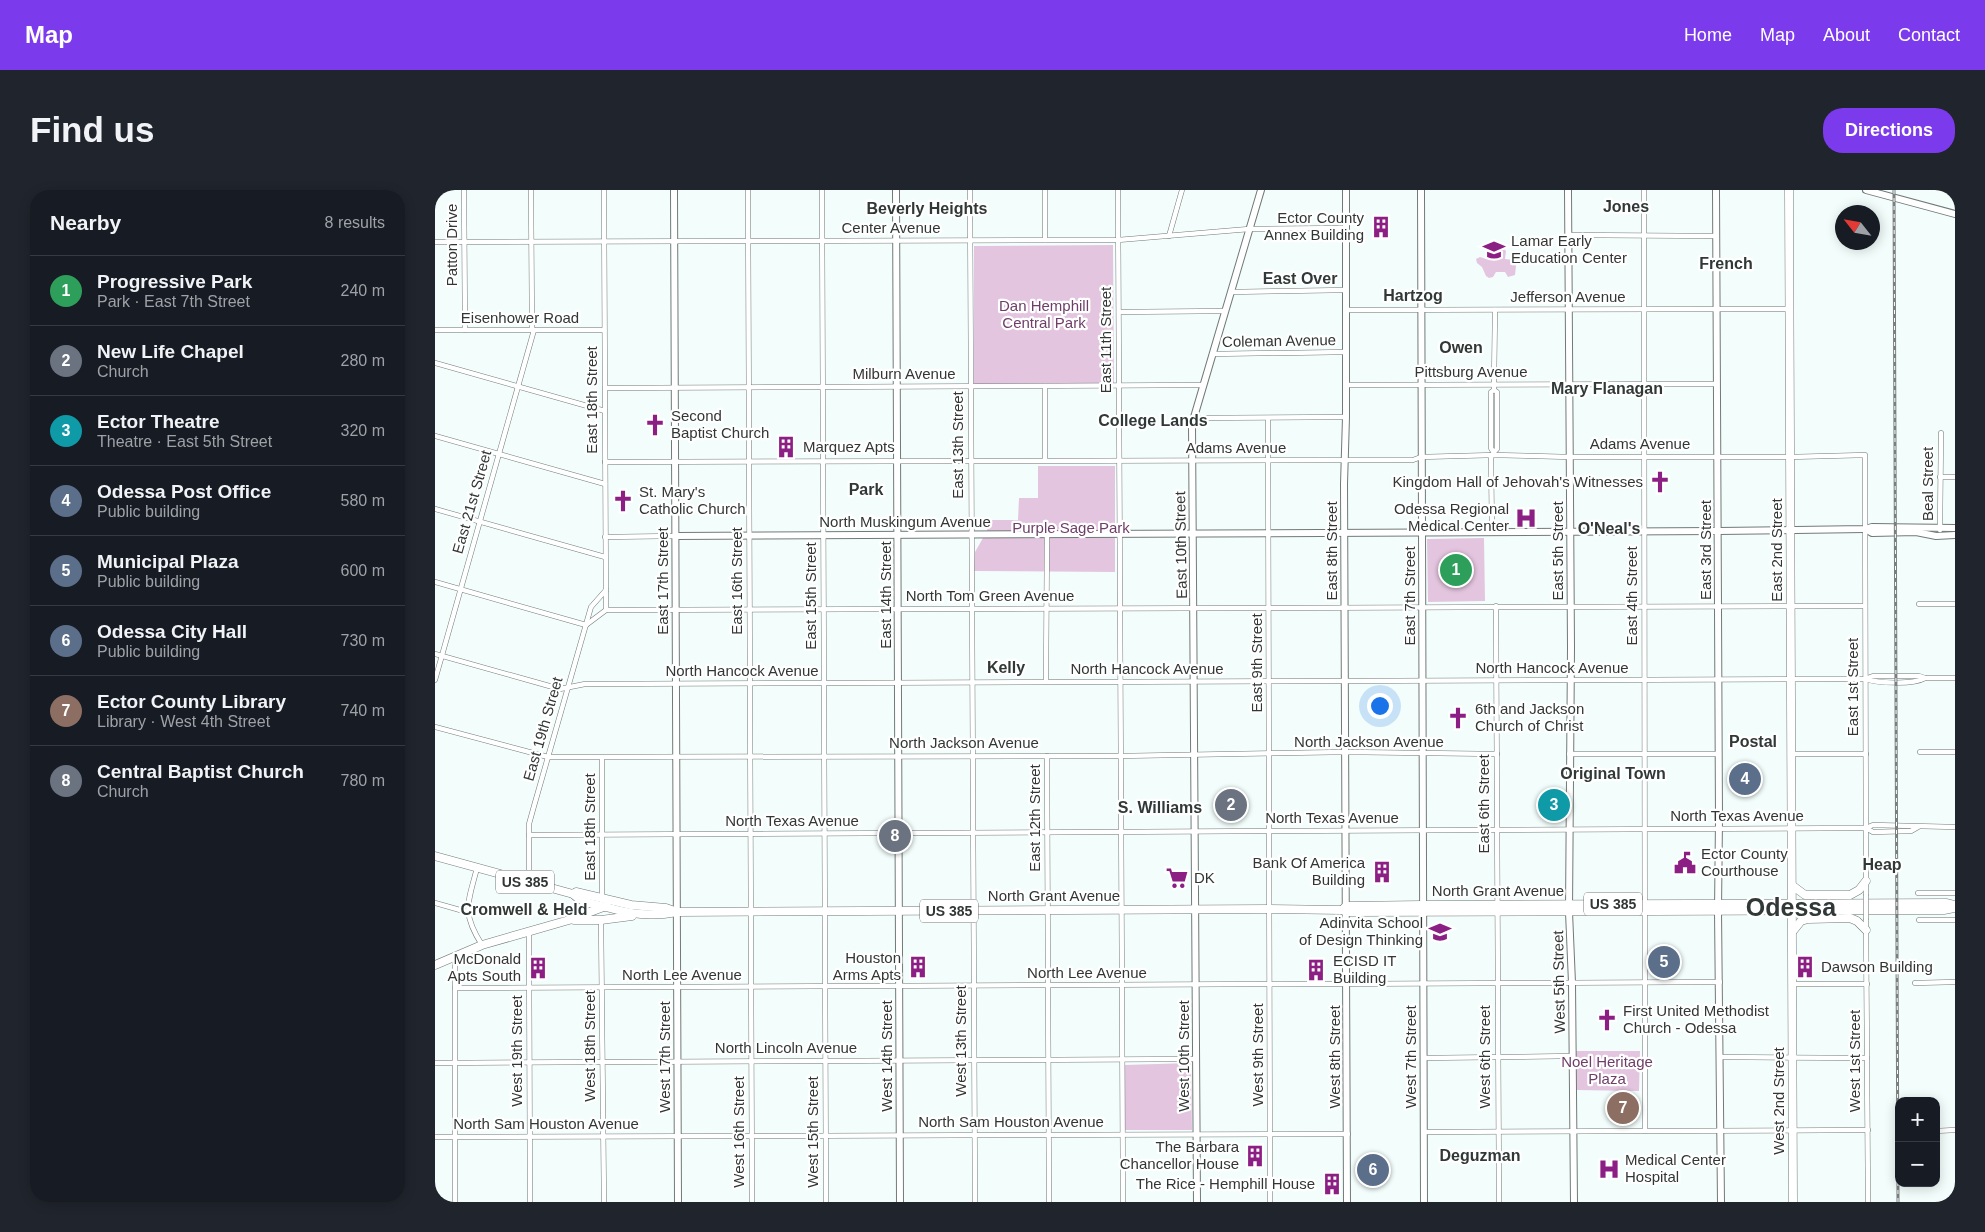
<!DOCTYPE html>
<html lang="en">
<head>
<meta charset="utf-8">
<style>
	:root { --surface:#171b24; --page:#20242c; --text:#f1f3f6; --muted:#9ea1a6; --line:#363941; --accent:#7c3aed }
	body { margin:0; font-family:Helvetica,sans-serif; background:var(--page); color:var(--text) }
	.controls { position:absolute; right:15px; bottom:15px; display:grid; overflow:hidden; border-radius:10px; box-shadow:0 2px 12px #0003 }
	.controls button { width:45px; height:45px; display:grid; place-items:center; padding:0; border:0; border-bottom:1px solid var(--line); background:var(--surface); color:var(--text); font:25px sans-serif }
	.compass { position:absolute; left:1400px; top:15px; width:45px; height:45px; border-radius:50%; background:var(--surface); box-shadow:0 2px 12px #0003; rotate:301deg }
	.you { position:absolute; left:944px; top:515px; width:18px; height:18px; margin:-12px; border:4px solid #fff; border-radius:50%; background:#1a73e8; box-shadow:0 0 0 8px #1a73e833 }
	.badge { display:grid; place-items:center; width:32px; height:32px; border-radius:50%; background:var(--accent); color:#fff; font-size:16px; font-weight:700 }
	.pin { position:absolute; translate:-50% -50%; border:2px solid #fff; box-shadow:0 1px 5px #0006 }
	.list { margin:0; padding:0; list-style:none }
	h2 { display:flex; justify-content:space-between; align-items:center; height:65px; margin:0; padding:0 20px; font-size:21px }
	h2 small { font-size:16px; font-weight:400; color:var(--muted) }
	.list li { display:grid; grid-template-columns:32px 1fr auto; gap:15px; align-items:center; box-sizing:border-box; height:70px; padding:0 20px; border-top:1px solid var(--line) }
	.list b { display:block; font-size:19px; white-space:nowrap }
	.list p { margin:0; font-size:16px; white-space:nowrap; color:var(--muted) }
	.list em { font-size:16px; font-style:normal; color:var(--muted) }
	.map { position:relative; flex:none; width:1520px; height:1012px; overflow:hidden; border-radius:20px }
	header { display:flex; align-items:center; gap:30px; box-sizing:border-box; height:70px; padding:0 25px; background:var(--accent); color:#fff }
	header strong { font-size:24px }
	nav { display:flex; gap:28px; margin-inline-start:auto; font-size:18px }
	.intro { display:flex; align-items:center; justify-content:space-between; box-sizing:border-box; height:120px; padding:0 30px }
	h1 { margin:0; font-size:35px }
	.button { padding:12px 22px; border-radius:20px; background:var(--accent); color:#fff; font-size:18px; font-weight:700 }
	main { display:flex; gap:30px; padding:0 30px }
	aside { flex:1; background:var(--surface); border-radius:20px; box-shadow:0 2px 12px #0003 }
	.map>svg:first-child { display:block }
	.green { fill:#e4c5df }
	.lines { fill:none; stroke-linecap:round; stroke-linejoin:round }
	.street-casing { stroke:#707a78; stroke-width:5.5 }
	.secondary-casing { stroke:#707a78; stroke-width:8 }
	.primary-casing { stroke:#707a78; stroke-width:9 }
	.street { stroke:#fff; stroke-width:4.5 }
	.secondary { stroke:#fff; stroke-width:6 }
	.primary { stroke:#fff; stroke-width:8 }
	.rail-casing { stroke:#787f7e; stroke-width:3 }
	.rail { stroke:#fff; stroke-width:1; stroke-dasharray:4; stroke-linecap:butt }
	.street-bridge-casing { stroke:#707a78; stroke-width:5.5; stroke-linecap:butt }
	.street-bridge { stroke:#fff; stroke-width:4.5 }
	.labels { text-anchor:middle; stroke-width:4.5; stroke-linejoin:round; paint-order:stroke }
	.shield { fill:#fff; stroke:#707372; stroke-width:1 }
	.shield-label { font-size:14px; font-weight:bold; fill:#323736 }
	.poi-label { font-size:15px; fill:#323736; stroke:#fff; text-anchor:start }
	.street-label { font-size:15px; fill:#323736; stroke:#fff }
	.park-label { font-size:15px; fill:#6e3e68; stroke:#fff }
	.neighbourhood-label { font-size:16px; font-weight:bold; fill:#303937; stroke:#fff }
	.town-label { font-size:25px; font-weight:bold; fill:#303937; stroke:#fff }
</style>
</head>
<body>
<header>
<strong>Map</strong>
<nav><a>Home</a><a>Map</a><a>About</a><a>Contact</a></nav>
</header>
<div class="intro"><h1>Find us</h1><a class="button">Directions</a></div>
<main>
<aside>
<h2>Nearby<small>8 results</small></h2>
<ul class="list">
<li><span class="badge" style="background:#2e9e5b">1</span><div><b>Progressive Park</b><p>Park · East 7th Street</p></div><em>240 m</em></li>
<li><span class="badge" style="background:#6b7280">2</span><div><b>New Life Chapel</b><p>Church</p></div><em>280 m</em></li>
<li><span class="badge" style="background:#0f9aa8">3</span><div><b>Ector Theatre</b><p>Theatre · East 5th Street</p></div><em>320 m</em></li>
<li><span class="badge" style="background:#5c6f8a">4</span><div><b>Odessa Post Office</b><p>Public building</p></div><em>580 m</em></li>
<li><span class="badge" style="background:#5c6f8a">5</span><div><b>Municipal Plaza</b><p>Public building</p></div><em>600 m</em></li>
<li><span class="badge" style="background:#5c6f8a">6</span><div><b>Odessa City Hall</b><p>Public building</p></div><em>730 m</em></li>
<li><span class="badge" style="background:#8d6e63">7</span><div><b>Ector County Library</b><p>Library · West 4th Street</p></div><em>740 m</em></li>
<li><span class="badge" style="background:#6b7280">8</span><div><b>Central Baptist Church</b><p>Church</p></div><em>780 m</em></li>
</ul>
</aside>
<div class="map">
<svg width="1520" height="1012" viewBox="0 0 1520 1012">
	<rect width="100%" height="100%" fill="#f3fefc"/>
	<g class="green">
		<polygon points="678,55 679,193 539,194 539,56"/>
		<polygon points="1056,59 1069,59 1071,61 1070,69 1079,70 1081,76 1080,85 1073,87 1070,82 1061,82 1058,87 1054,88 1051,86 1047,77 1042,73 1041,69 1045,67 1054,70"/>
		<polygon points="603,276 680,276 680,382 539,381 540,362 552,341 553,330 583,330 584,308 603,308"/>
		<polygon points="1049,348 1050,411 993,412 992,349"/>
		<polygon points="1140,861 1205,861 1204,901 1140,900"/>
		<polygon points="756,873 757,940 689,940 689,875"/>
	</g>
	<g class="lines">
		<g class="street-casing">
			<g id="street">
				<polyline points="29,0 30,140"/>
				<polyline points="96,0 97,140"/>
				<polyline points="169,0 171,420"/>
				<polyline points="313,0 317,1012"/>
				<polyline points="387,0 391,1012"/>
				<polyline points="535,0 540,1012"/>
				<polyline points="610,0 610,50"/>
				<polyline points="683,0 688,1012"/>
				<polyline points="1209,0 1210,941"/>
				<polyline points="1134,45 1281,46"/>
				<polyline points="734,46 747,0"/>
				<polyline points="0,52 683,50 814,39 911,38"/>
				<polyline points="796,102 911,100"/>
				<polyline points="911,120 1355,119"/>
				<polyline points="684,122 790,121"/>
				<polyline points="0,140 169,140"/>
				<polyline points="777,164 911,162"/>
				<polyline points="0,173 170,221"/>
				<polyline points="911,195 1282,194"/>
				<polyline points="170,198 768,195"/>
				<polyline points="759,228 911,227"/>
				<polyline points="833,228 835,1012"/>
				<polyline points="0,246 170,294"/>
				<polyline points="1059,262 1062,259 1062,202 1059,200 1059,194 1060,120"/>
				<polyline points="1059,263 1056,258 1056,202 1059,200"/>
				<polyline points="1056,265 1057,342"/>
				<polyline points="610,270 610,196"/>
				<polyline points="170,272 978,270 986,267 1059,265 1135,267 1355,267 1430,265 1431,704"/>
				<polyline points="1505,287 1520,287"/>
				<polyline points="0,319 170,367"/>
				<polyline points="1505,340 1506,243"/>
				<polyline points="170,347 241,346"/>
				<polyline points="0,392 151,435"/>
				<polyline points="1484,414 1520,414"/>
				<polyline points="1061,416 1064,1012"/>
				<polyline points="151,435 171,420 1430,416"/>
				<polyline points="0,464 125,499 150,494 1430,489 1438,486 1484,486 1490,488 1520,488"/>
				<path d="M1430 489C1442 493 1478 495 1490 488"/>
				<polyline points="0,490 99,140"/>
				<polyline points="611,492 612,344"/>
				<polyline points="0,537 113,567 685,566 911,562 1062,564"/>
				<polyline points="1485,562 1520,562"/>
				<polyline points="1134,564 1284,564"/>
				<polyline points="1355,564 1431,564"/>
				<polyline points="612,566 614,1012"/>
				<polyline points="1431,638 1438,642 1476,641 1483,637"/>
				<polyline points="94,645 1431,638 1438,635 1520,637"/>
				<path d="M42 678C33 713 26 722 47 755"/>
				<polyline points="94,693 94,634 99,616 156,417 171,400"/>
				<polyline points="1483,703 1520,703"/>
				<polyline points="167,708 167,567"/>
				<polyline points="0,713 32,722"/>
				<polyline points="166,730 169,1012"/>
				<polyline points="1431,730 1433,1012"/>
				<polyline points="1484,730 1520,730"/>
				<polyline points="94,741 95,1012"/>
				<polyline points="20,766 20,1012"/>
				<polyline points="1480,793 1520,792"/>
				<polyline points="1358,794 1432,794"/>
				<polyline points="20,798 1285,792"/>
				<polyline points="1285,867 1432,868"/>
				<polyline points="989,868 1138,866"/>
				<polyline points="0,873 761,869"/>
				<polyline points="1501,941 1520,940"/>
				<polyline points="989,942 1433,940"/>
				<polyline points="0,947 913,944"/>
			</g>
		</g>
		<g class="secondary-casing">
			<g id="secondary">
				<polyline points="239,0 243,1012"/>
				<polyline points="461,0 465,1012"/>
				<polyline points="911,0 911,227 909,294 912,1012"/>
				<polyline points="986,0 989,1012"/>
				<polyline points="1133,0 1136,457 1134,722 1137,793 1139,1012"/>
				<polyline points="1281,0 1284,629 1283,721 1286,1012"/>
				<polyline points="1431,0 1520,24"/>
				<polyline points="1430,339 1437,343 1481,342 1501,346 1520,345"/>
				<polyline points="241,346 1283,341 1430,339 1437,337 1520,338"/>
				<polyline points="762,1012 757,234 826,0"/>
			</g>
		</g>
		<g class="primary-casing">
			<g id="primary">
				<polyline points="1354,0 1358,1012"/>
				<polyline points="0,666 138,704 141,702 196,715 231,718 242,722"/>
				<polyline points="1358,696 1370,705 1415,705 1424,700 1431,691"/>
				<path d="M138 704C147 713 158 714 171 717 195 724 216 727 242 722L835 719 907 720 912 722 1509 720 1520 718"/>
				<polyline points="907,720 911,716 987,715 1511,713 1520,715"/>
				<polyline points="139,730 166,730 197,726"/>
				<polyline points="1358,741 1366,731 1373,729 1415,728 1422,731 1431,740"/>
				<polyline points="0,775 47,755 134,730 171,716"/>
			</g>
		</g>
		<use href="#street" class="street"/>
		<use href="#secondary" class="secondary"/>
		<use href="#primary" class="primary"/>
		<g class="rail-casing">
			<polyline id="rail" points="1459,0 1463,1012"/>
		</g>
		<use href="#rail" class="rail"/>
		<g class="street-bridge-casing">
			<polyline id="street-bridge" points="1431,704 1431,730"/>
		</g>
		<use href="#street-bridge" class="street-bridge"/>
	</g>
	<defs>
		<g id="building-bare" transform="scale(1.725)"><path d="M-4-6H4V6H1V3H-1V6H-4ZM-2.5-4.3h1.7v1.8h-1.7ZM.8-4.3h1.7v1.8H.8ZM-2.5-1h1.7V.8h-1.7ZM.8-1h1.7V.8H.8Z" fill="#8c1f83" stroke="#fff" stroke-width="2.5" paint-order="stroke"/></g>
		<g id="school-bare" transform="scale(1.725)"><path d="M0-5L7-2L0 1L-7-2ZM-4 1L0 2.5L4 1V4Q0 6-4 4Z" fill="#8c1f83" stroke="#fff" stroke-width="2.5" paint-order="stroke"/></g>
		<g id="church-bare" transform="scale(1.725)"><path d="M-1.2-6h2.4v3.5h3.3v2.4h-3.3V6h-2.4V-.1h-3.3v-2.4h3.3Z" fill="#8c1f83" stroke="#fff" stroke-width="2.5" paint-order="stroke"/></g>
		<g id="hospital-bare" transform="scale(1.725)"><path d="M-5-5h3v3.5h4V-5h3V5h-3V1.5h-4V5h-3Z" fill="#8c1f83" stroke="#fff" stroke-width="2.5" paint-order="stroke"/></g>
		<g id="civic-bare" transform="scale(1.725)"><path d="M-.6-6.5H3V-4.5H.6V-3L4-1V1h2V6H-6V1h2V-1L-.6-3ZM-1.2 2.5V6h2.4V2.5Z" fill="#8c1f83" stroke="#fff" stroke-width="2.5" paint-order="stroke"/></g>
		<g id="supermarket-bare" transform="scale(1.725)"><path d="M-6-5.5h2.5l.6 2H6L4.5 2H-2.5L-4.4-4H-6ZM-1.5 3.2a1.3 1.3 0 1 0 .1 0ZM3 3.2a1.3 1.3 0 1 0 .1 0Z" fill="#8c1f83" stroke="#fff" stroke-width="2.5" paint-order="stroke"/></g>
	</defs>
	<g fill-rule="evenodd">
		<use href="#building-bare" x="946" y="37"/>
		<use href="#school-bare" x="1059" y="60"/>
		<use href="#church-bare" x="220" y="235"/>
		<use href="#building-bare" x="351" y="257"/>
		<use href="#church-bare" x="1225" y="292"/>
		<use href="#church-bare" x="188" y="311"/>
		<use href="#hospital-bare" x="1091" y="328"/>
		<use href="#church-bare" x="1023" y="528"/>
		<use href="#civic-bare" x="1250" y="673"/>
		<use href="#building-bare" x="947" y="682"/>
		<use href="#supermarket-bare" x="742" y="688"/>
		<use href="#school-bare" x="1005" y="742"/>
		<use href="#building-bare" x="483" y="777"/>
		<use href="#building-bare" x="1370" y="777"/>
		<use href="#building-bare" x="103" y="778"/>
		<use href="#building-bare" x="881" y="780"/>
		<use href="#church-bare" x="1172" y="830"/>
		<use href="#building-bare" x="820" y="966"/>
		<use href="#hospital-bare" x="1174" y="979"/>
		<use href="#building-bare" x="897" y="994"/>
	</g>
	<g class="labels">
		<g class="shield">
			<rect x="61" y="680.5" width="58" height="23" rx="4"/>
			<rect x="1149" y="702.5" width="58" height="23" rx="4"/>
			<rect x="485" y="709.5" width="58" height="23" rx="4"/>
		</g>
		<g class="shield-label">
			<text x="90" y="697">US 385</text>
			<text x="1178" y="719">US 385</text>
			<text x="514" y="726">US 385</text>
		</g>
		<g class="poi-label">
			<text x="929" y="33" text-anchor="end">Ector County<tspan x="929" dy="17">Annex Building</tspan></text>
			<text x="1076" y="56">Lamar Early<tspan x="1076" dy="17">Education Center</tspan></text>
			<text x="236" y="231">Second<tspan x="236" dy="17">Baptist Church</tspan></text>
			<text x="368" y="262">Marquez Apts</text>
			<text x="1208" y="297" text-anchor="end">Kingdom Hall of Jehovah's Witnesses</text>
			<text x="204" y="307">St. Mary's<tspan x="204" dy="17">Catholic Church</tspan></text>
			<text x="1074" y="324" text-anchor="end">Odessa Regional<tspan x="1074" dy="17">Medical Center</tspan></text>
			<text x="1040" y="524">6th and Jackson<tspan x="1040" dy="17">Church of Christ</tspan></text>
			<text x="1266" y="669">Ector County<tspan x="1266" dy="17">Courthouse</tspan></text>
			<text x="930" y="678" text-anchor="end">Bank Of America<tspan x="930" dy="17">Building</tspan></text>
			<text x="759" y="693">DK</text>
			<text x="988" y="738" text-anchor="end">Adinvita School<tspan x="988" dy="17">of Design Thinking</tspan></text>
			<text x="466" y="773" text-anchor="end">Houston<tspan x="466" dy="17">Arms Apts</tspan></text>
			<text x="86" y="774" text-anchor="end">McDonald<tspan x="86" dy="17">Apts South</tspan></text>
			<text x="898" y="776">ECISD IT<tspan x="898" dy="17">Building</tspan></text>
			<text x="1386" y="782">Dawson Building</text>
			<text x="1188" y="826">First United Methodist<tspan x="1188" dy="17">Church - Odessa</tspan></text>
			<text x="804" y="962" text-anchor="end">The Barbara<tspan x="804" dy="17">Chancellor House</tspan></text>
			<text x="1190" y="975">Medical Center<tspan x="1190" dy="17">Hospital</tspan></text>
			<text x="880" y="999" text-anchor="end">The Rice - Hemphill House</text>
		</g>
		<g class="street-label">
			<text x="456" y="43">Center Avenue</text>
			<text transform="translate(17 55) rotate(-90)" y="5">Patton Drive</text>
			<text x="1133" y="112">Jefferson Avenue</text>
			<text x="85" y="133">Eisenhower Road</text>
			<text transform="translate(671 150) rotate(-90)" y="5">East 11th Street</text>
			<text transform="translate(844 151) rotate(-1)" y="5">Coleman Avenue</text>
			<text x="1036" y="187">Pittsburg Avenue</text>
			<text x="469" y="189">Milburn Avenue</text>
			<text transform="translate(157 210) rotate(-90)" y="5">East 18th Street</text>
			<text x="1205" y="259">Adams Avenue</text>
			<text transform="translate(523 255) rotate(-90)" y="5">East 13th Street</text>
			<text x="801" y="263">Adams Avenue</text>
			<text transform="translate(1493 294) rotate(-90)" y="5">Beal Street</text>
			<text transform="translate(37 312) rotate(-74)" y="5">East 21st Street</text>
			<text x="470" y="337">North Muskingum Avenue</text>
			<text transform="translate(746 355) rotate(-91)" y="5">East 10th Street</text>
			<text transform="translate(1271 360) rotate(-90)" y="5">East 3rd Street</text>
			<text transform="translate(1342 360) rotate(-90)" y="5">East 2nd Street</text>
			<text transform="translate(897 361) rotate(-90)" y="5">East 8th Street</text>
			<text transform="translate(1123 361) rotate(-90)" y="5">East 5th Street</text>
			<text transform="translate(228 391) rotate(-90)" y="5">East 17th Street</text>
			<text transform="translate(302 391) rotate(-90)" y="5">East 16th Street</text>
			<text transform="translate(451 405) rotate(-90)" y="5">East 14th Street</text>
			<text transform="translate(376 406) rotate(-90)" y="5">East 15th Street</text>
			<text x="555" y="411">North Tom Green Avenue</text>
			<text transform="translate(975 406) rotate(-90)" y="5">East 7th Street</text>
			<text transform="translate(1197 406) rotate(-90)" y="5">East 4th Street</text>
			<text transform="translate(822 473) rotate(-90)" y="5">East 9th Street</text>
			<text x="1117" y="483">North Hancock Avenue</text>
			<text x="712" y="484">North Hancock Avenue</text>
			<text x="307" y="486">North Hancock Avenue</text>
			<text transform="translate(1418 497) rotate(-90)" y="5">East 1st Street</text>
			<text transform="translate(108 539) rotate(-74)" y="5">East 19th Street</text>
			<text x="934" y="557">North Jackson Avenue</text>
			<text x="529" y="558">North Jackson Avenue</text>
			<text transform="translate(1049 614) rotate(-90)" y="5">East 6th Street</text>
			<text x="1302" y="631">North Texas Avenue</text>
			<text transform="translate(600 628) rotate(-90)" y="5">East 12th Street</text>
			<text x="897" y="633">North Texas Avenue</text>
			<text x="357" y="636">North Texas Avenue</text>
			<text transform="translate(155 637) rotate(-90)" y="5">East 18th Street</text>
			<text x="1063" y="706">North Grant Avenue</text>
			<text x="619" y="711">North Grant Avenue</text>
			<text x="652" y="788">North Lee Avenue</text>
			<text x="247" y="790">North Lee Avenue</text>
			<text transform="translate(1124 792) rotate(-91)" y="5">West 5th Street</text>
			<text transform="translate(526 851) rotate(-90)" y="5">West 13th Street</text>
			<text transform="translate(155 856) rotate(-90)" y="5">West 18th Street</text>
			<text x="351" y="863">North Lincoln Avenue</text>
			<text transform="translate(82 861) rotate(-90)" y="5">West 19th Street</text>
			<text transform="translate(823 865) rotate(-90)" y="5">West 9th Street</text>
			<text transform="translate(452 866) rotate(-90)" y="5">West 14th Street</text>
			<text transform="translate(749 866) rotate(-90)" y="5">West 10th Street</text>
			<text transform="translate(230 867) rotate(-90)" y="5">West 17th Street</text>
			<text transform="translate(900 867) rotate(-90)" y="5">West 8th Street</text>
			<text transform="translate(976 867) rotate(-90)" y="5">West 7th Street</text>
			<text transform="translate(1050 867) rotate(-90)" y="5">West 6th Street</text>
			<text transform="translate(1420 871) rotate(-90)" y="5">West 1st Street</text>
			<text transform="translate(1344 911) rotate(-90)" y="5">West 2nd Street</text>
			<text x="576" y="937">North Sam Houston Avenue</text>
			<text x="111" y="939">North Sam Houston Avenue</text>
			<text transform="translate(304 942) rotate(-90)" y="5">West 16th Street</text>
			<text transform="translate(378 942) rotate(-90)" y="5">West 15th Street</text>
		</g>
		<g class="park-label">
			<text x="609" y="121">Dan Hemphill<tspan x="609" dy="17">Central Park</tspan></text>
			<text x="636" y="343">Purple Sage Park</text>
			<text x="1172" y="877">Noel Heritage<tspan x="1172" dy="17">Plaza</tspan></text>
		</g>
		<g class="neighbourhood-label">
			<text x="1191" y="22">Jones</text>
			<text x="492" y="24">Beverly Heights</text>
			<text x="1291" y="79">French</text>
			<text x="865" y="94">East Over</text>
			<text x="978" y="111">Hartzog</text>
			<text x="1026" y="163">Owen</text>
			<text x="1172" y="204">Mary Flanagan</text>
			<text x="718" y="236">College Lands</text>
			<text x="431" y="305">Park</text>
			<text x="1174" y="344">O'Neal's</text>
			<text x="571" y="483">Kelly</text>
			<text x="1318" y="557">Postal</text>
			<text x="1178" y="589">Original Town</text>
			<text x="725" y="623">S. Williams</text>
			<text x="1447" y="680">Heap</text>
			<text x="89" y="725">Cromwell &amp; Held</text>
			<text x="1045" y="971">Deguzman</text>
		</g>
		<g class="town-label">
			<text x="1356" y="726">Odessa</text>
		</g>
	</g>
</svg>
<div class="controls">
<button>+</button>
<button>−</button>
</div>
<svg class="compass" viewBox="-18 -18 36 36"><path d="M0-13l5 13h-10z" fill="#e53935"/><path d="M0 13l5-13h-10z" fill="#9ea1a6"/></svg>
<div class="you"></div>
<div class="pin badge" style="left:1021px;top:380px;background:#2e9e5b">1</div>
<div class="pin badge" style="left:796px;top:615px;background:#6b7280">2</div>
<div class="pin badge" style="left:1119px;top:615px;background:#0f9aa8">3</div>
<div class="pin badge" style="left:1310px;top:589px;background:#5c6f8a">4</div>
<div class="pin badge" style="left:1229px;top:772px;background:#5c6f8a">5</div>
<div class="pin badge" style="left:938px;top:980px;background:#5c6f8a">6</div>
<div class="pin badge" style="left:1188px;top:918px;background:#8d6e63">7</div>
<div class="pin badge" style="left:460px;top:646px;background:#6b7280">8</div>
</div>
</main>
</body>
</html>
